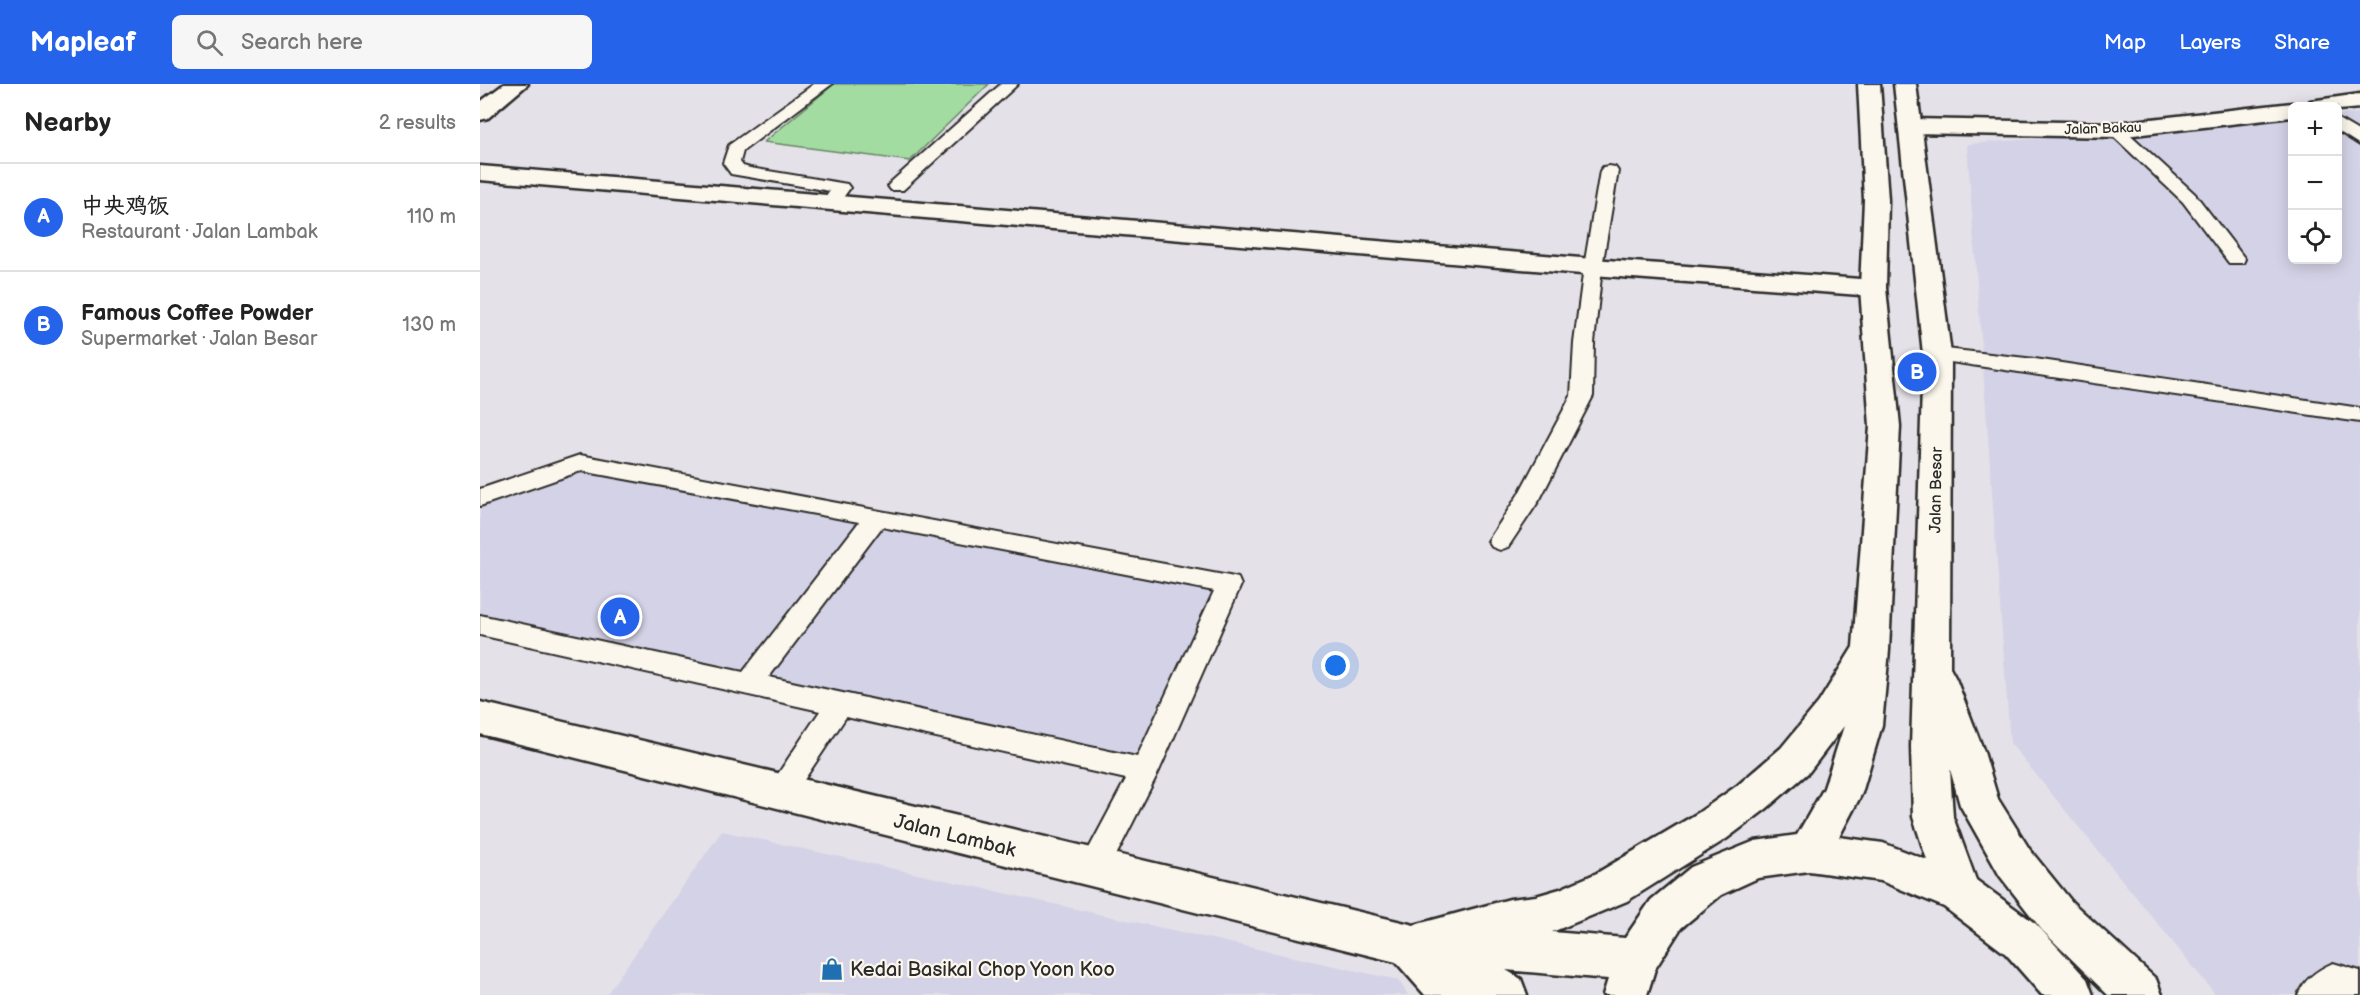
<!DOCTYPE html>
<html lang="en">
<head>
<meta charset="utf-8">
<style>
	:root { --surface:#fff; --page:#f6f6f6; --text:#222; --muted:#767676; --line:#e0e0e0; --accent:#2563eb }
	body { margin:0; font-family:"Balsamiq Sans","LXGW WenKai TC",sans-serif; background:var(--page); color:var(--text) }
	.controls { position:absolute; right:18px; top:18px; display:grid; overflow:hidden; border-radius:9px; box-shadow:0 3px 15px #0003 }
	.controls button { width:54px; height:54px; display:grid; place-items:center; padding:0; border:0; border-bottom:2px solid var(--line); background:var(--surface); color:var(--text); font:30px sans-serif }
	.you { position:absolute; left:856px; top:582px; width:21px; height:21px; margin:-15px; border:4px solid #fff; border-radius:50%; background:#1a73e8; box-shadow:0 0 0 9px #1a73e833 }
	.badge { display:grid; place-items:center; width:39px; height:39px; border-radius:50%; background:var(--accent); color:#fff; font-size:20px; font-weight:700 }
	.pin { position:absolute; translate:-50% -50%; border:3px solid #fff; box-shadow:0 2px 6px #0006 }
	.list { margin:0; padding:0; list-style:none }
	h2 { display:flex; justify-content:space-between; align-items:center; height:78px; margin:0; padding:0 24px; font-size:26px }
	h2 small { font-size:20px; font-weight:400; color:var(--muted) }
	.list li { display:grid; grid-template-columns:39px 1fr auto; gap:18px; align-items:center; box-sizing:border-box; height:108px; padding:0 24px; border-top:2px solid var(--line) }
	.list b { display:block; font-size:22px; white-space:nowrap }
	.list p { margin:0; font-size:20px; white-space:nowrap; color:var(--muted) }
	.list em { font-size:20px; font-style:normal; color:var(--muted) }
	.icon { flex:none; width:33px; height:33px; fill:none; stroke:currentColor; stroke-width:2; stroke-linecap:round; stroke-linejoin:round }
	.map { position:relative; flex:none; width:1880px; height:911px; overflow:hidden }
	header { display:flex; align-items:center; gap:36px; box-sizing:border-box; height:84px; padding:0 30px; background:var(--accent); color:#fff }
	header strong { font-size:28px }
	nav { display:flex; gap:33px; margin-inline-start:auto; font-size:21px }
	.search { width:420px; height:54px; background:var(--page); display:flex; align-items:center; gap:15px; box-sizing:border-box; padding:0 21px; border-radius:9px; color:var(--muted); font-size:22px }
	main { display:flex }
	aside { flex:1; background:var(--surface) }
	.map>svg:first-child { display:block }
	.built { fill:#d4d2e6 }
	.green { fill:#a3dca1; stroke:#678466; stroke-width:1.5 }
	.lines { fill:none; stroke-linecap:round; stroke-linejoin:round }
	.lane-casing { stroke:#2b2b2b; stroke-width:4 }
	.street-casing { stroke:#2b2b2b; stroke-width:5 }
	.secondary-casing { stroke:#2b2b2b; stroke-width:5 }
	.lane { fill:#fbf7ec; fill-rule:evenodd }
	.street { fill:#fbf7ec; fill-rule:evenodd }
	.secondary { fill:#fbf7ec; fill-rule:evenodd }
	.labels { text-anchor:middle; stroke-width:4.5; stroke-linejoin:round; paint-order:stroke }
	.far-street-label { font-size:14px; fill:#2b2b2b; stroke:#fbf7ec }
	.street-label { font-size:16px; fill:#2b2b2b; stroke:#fbf7ec }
	.near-street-label { font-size:20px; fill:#2b2b2b; stroke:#fbf7ec }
	.near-poi-label { font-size:20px; fill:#2b2b2b; stroke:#fbf7ec; text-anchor:start }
</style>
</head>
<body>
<header>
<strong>Mapleaf</strong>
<div class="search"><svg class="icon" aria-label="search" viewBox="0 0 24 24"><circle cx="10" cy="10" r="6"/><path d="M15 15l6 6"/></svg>Search here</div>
<nav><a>Map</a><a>Layers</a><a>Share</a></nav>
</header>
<main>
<aside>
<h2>Nearby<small>2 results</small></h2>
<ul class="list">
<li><span class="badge">A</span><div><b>中央鸡饭</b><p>Restaurant · Jalan Lambak</p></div><em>110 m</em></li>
<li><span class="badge">B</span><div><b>Famous Coffee Powder</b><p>Supermarket · Jalan Besar</p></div><em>130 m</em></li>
</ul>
</aside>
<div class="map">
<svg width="1880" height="911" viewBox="0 0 1880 911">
	<rect width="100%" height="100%" fill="#e4e1e8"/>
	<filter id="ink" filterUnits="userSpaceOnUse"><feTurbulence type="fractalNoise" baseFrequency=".0167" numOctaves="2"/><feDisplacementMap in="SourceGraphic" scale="12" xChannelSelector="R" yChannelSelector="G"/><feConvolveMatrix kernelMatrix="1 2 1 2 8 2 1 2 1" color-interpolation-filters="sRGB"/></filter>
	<g filter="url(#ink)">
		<g class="built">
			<polygon points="1880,29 1880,911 1736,911 1530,659 1487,60 1812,35 1812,176 1858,176 1858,31"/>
			<polygon points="107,371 762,496 672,697 0,552 0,409"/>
			<polygon points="242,747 918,896 928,911 126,911"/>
		</g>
		<polygon class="green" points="354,0 509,0 430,77 284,58"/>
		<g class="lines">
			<g class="lane-casing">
				<g id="lane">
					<polygon points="334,0 352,0 263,67 260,78 263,82 270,84 367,100 370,104 357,122 345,122 342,118 350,107 251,90 243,79 249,61"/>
					<polygon points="521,0 538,0 423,106 411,106 408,102 411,98"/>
					<polygon points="1858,35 1880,48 1880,61 1858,47"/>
					<polygon points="1636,41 1642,43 1715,110 1765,175 1763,179 1749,179 1703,118 1630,49 1628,46"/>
					<polygon points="1129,82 1135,83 1138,87 1122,183 1114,259 1113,312 1060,415 1028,463 1020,466 1012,463 1008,457 1038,411 1091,312 1094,259 1104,183 1120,87 1123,83"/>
					<polygon points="1457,264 1555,275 1880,324 1880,338 1450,275 1447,270 1450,265"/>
					<path d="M100 371 749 492 758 494 761 501 679 687 624 795 613 799 602 795 598 785 646 695 366 633 310 717 300 721 290 717 286 708 340 627 0 551V531L263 588 379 438 101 387 0 422V405ZM402 443 734 507 657 673 289 593Z"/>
					<path d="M1853 879 1880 887V911H1818C1824 895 1837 886 1853 879Z"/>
				</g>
			</g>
			<g class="street-casing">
				<g id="street">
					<polygon points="1880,10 1880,24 1858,26 1858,22 1827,22 1830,17"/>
					<polygon points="1812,19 1821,22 1812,22 1812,33 1636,53 1432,49 1424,47 1421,42 1424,37 1432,35 1636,39"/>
					<polygon points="0,82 1113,175 1393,196 1402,198 1406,204 1402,210 1393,212 1113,191 0,96"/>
				</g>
			</g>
			<g class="secondary-casing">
				<g id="secondary">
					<polygon points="24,0 48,0 8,34 0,36 0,18"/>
					<path d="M1378 0H1400L1408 116 1406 204 1420 342 1409 566 1402 641 1382 709 1359 753 1403 759 1447 776 1433 733 1431 663 1443 270 1414 0H1436L1471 270 1470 584 1476 595 1504 668 1518 715 1550 766 1592 818 1676 895 1682 911H1628L1562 846 1520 792 1480 721 1470 685 1473 733 1496 796 1556 840 1607 895 1613 911H1562L1526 870 1464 823 1401 797 1329 787 1278 794 1241 811 1201 844 1175 885 1167 911H1123L1128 895 1026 886 1041 895 1047 911H945L916 878 0 650V618L934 841 1030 815 1056 812 1080 805 1117 789 1218 729 1258 701 1301 664 1339 618 1373 563 1390 342 1380 204 1384 116ZM1364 642 1344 704 1317 751 1275 757 1211 783 1171 816 1145 854 1072 848 1147 817 1246 755 1286 725 1329 688Z"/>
				</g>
			</g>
			<use href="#lane" class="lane"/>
			<use href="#street" class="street"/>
			<use href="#secondary" class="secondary"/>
		</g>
	</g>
	<defs>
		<g id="shop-bare" transform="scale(1.8)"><path d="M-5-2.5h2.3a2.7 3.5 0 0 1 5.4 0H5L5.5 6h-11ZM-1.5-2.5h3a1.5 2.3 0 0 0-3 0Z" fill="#1f6fb2" stroke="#fbf7ec" stroke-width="2.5" paint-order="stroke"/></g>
	</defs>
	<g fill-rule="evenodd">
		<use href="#shop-bare" x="352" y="885"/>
	</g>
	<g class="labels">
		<g class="far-street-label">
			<text transform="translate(1623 44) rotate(-2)" y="5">Jalan Bakau</text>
		</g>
		<g class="street-label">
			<text transform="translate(1455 406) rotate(-89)" y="6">Jalan Besar</text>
		</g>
		<g class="near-street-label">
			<text transform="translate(475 751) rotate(14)" y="7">Jalan Lambak</text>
		</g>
		<g class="near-poi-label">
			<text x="370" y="892">Kedai Basikal Chop Yoon Koo</text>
		</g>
	</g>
</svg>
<div class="controls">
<button>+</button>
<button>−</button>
<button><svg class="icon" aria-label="locate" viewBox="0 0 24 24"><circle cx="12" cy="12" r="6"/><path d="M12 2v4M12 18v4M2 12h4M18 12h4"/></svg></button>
</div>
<div class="you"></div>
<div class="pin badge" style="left:140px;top:533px">A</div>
<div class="pin badge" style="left:1437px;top:288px">B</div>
</div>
</main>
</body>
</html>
